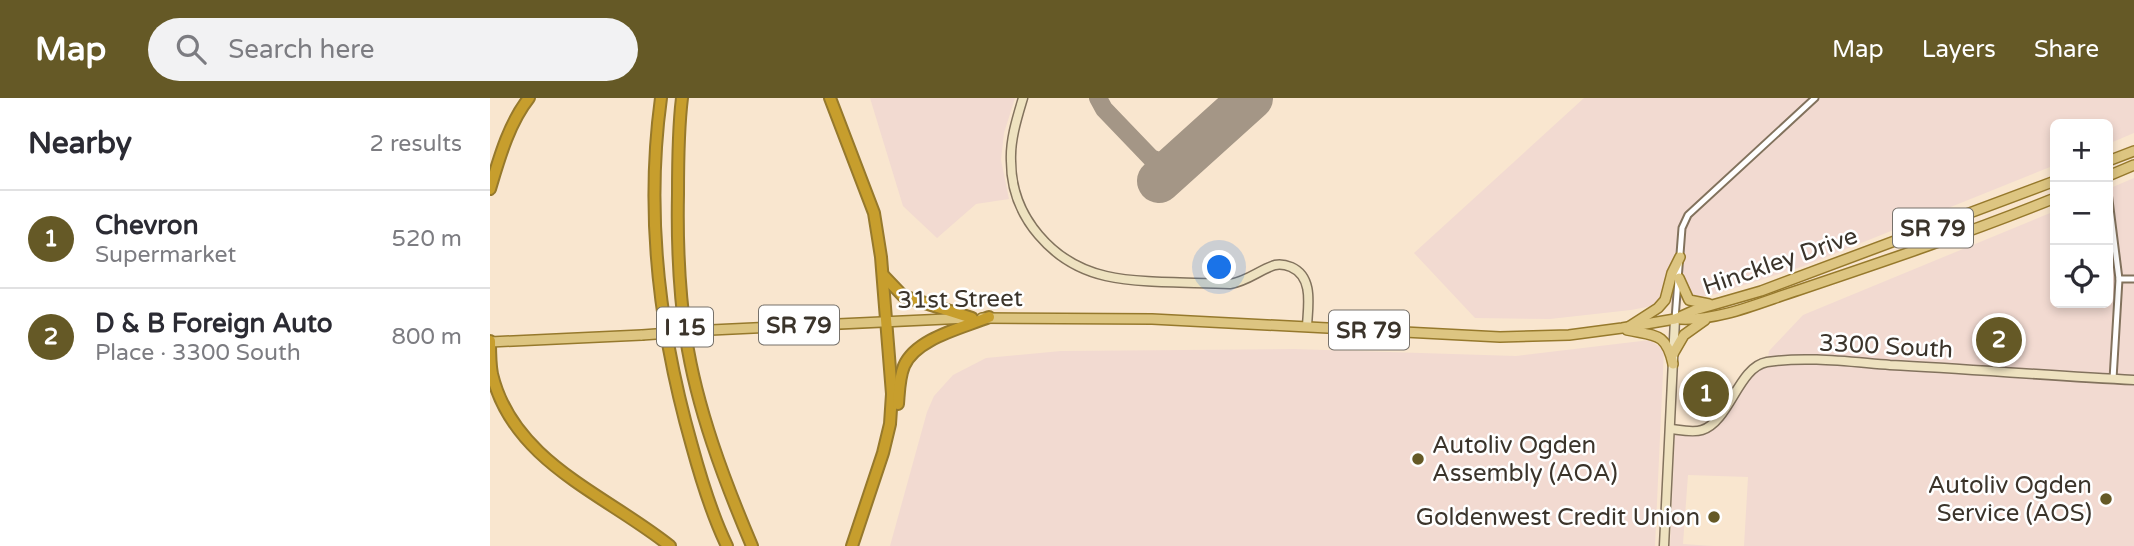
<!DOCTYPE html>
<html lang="en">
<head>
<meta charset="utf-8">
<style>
	:root { --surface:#fff; --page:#f2f2f3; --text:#2b2b33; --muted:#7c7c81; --line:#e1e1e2; --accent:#655926 }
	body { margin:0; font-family:"Varela Round",sans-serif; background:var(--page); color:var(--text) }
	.controls { position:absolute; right:21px; top:21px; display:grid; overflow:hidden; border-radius:10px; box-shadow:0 4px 10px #0003 }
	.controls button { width:63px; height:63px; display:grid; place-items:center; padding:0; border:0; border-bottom:2px solid var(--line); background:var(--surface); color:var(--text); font:35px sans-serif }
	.you { position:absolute; left:730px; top:170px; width:24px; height:24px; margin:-18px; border:5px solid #fff; border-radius:50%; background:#1a73e8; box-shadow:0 0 0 10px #1a73e833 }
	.badge { display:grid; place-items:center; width:46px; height:46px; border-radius:50%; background:var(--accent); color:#fff; font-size:23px; font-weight:700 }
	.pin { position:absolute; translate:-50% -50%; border:4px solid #fff; box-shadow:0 2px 7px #0006 }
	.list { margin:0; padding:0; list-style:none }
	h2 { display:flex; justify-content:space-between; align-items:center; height:91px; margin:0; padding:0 28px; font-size:30px }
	h2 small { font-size:23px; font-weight:400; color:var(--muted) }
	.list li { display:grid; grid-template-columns:46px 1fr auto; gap:21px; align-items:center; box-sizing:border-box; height:98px; padding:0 28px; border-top:2px solid var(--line) }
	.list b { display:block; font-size:26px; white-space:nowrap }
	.list p { margin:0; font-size:23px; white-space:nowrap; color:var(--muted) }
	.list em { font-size:23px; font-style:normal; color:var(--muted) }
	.icon { flex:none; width:38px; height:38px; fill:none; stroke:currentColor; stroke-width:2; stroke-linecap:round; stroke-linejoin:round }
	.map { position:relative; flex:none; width:1644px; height:448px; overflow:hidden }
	header { display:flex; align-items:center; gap:42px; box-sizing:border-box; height:98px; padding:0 35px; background:var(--accent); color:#fff }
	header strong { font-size:33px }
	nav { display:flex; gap:38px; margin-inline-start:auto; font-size:24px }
	.search { width:490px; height:63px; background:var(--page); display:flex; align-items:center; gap:18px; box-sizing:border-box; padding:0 24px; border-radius:38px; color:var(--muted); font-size:26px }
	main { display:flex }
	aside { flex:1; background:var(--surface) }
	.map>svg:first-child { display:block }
	.industrial { fill:#f2dad1 }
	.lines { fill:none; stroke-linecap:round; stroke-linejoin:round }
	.taxiway { stroke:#a49686; stroke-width:18 }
	.runway { stroke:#a49686; stroke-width:44 }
	.street-casing { stroke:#82725d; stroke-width:9 }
	.secondary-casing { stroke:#82725d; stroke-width:11 }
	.primary-casing { stroke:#96792c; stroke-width:12 }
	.highway-casing { stroke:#96792c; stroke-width:14 }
	.street { stroke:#fff; stroke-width:5 }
	.secondary { stroke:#eee2c0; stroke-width:8 }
	.primary { stroke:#ddc581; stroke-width:9 }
	.highway { stroke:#c79e2d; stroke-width:10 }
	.primary-bridge-casing { stroke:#96792c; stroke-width:12; stroke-linecap:butt }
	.primary-bridge { stroke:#ddc581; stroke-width:9 }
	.poi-dot { fill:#655926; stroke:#fff; stroke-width:2.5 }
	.labels { text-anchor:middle; stroke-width:5; stroke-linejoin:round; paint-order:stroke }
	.shield { fill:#fff; stroke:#76716b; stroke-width:2 }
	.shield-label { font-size:23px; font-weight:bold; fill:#3b342b }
	.street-label { font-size:24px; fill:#3b342b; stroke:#fff }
	.poi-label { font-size:24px; fill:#3b342b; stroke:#fff; text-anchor:end }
</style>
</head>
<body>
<header>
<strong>Map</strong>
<div class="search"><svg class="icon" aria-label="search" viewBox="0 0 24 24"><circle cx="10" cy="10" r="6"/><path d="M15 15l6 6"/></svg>Search here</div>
<nav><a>Map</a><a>Layers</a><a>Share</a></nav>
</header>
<main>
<aside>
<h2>Nearby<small>2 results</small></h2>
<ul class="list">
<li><span class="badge">1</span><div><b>Chevron</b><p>Supermarket</p></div><em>520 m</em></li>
<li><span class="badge">2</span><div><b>D &amp; B Foreign Auto</b><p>Place · 3300 South</p></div><em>800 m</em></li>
</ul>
</aside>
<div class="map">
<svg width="1644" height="448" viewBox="0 0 1644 448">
	<rect width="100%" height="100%" fill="#f9e6cf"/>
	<g class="industrial">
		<polygon points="380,0 525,0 514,35 511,62 519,101 486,106 447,140 413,108"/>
		<polygon points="1094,0 1644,0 1644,35 1618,46 1618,26 1565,26 1565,67 1314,168 1226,196 1141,212 1060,221 985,220 924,155"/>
		<polygon points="1644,80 1644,448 1254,448 1258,379 1198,377 1193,446 1223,448 1180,448 1185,336 1207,337 1225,329 1264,272 1277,266 1279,253 1313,217 1565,113 1565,205 1618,205 1618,91"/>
		<polygon points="1160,242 1174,252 1165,448 400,448 437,314 444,298 463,277 496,260 571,253 804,251 1026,258"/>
	</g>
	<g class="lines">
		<path class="taxiway" d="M608 0 614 11 661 60C674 67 685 65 698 57"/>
		<polyline class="runway" points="669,83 761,0"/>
		<g class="street-casing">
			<g id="street">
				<polyline points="1618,94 1629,181 1623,281"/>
				<polyline points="1629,181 1644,181"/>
				<polyline points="1185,221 1192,130 1198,117 1325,0"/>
			</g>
		</g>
		<g class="secondary-casing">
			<g id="secondary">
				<path d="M533 0C527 20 520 42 521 63 521 119 563 166 616 178 651 186 703 184 740 186 758 183 769 172 785 167 790 166 796 167 801 169 824 179 818 208 817 228"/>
				<path d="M1181 331C1190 332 1203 335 1212 332 1240 323 1248 269 1277 264 1317 258 1360 264 1400 267 1481 271 1562 278 1644 282"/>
				<polyline points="1174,448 1185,221"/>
			</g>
		</g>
		<g class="primary-casing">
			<g id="primary">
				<polyline points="1618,63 1644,53"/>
				<polyline points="1618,78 1644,67"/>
				<polyline points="1189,180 1199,202 1219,206"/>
				<polyline points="492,220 662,221 1010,239 1079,237 1132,230 1185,221 1205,212 1271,193 1565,83"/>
				<path d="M1190 221C1230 223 1271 204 1309 192 1395 163 1481 134 1565 100"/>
				<polyline points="1140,228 1168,210 1175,202 1182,175 1190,159"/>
				<polyline points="221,232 478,220"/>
				<path d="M1137 232C1165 238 1176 234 1183 266"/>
				<polyline points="0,244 152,237"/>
				<polyline points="1183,256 1194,237 1215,222"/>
			</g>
		</g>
		<g class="highway-casing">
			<g id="highway">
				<path d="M171 0C155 116 170 236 202 348 211 381 222 417 237 448"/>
				<path d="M192 0C188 32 188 64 188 96 187 144 189 192 196 240 207 311 234 382 262 448"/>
				<polyline points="340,0 384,115 391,159 402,296 400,326 393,355 362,448"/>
				<path d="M0 91C9 61 19 25 39 0"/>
				<polyline points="393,177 413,198 482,220"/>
				<path d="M0 243C0 254 0 266 2 276 23 364 115 396 180 448"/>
				<path d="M408 306C409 294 409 280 414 268 426 240 473 230 499 219"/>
			</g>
		</g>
		<use href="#street" class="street"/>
		<use href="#secondary" class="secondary"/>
		<use href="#primary" class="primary"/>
		<use href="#highway" class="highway"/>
		<g class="primary-bridge-casing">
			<polyline id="primary-bridge" points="152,237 221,232"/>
		</g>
		<use href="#primary-bridge" class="primary-bridge"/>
	</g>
	<g class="poi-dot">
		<circle cx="928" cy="361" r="7"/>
		<circle cx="1616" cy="401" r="7"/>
		<circle cx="1224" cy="419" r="7"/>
	</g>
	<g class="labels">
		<g class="shield">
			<rect x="1403" y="110.5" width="80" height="39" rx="5"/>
			<rect x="269" y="207.5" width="80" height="39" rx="5"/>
			<rect x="167" y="209.5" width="56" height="39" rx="5"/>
			<rect x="839" y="212.5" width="80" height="39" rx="5"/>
		</g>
		<g class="shield-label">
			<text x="1443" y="138">SR 79</text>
			<text x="309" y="235">SR 79</text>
			<text x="195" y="237">I 15</text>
			<text x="879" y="240">SR 79</text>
		</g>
		<g class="street-label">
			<text transform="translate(1290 163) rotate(-19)" y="8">Hinckley Drive</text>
			<text transform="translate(470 201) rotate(-1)" y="8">31st Street</text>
			<text transform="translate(1396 248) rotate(3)" y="8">3300 South</text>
		</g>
		<g class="poi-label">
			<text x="942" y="355" text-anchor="start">Autoliv Ogden<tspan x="942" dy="28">Assembly (AOA)</tspan></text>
			<text x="1602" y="395">Autoliv Ogden<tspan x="1602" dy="28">Service (AOS)</tspan></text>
			<text x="1210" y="427">Goldenwest Credit Union</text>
		</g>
	</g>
</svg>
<div class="controls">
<button>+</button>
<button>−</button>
<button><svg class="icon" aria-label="locate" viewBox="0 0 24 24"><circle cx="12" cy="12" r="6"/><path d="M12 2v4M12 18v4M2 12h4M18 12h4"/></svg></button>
</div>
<div class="you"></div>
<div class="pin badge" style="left:1216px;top:296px">1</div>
<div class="pin badge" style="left:1509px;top:242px">2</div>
</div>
</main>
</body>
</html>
